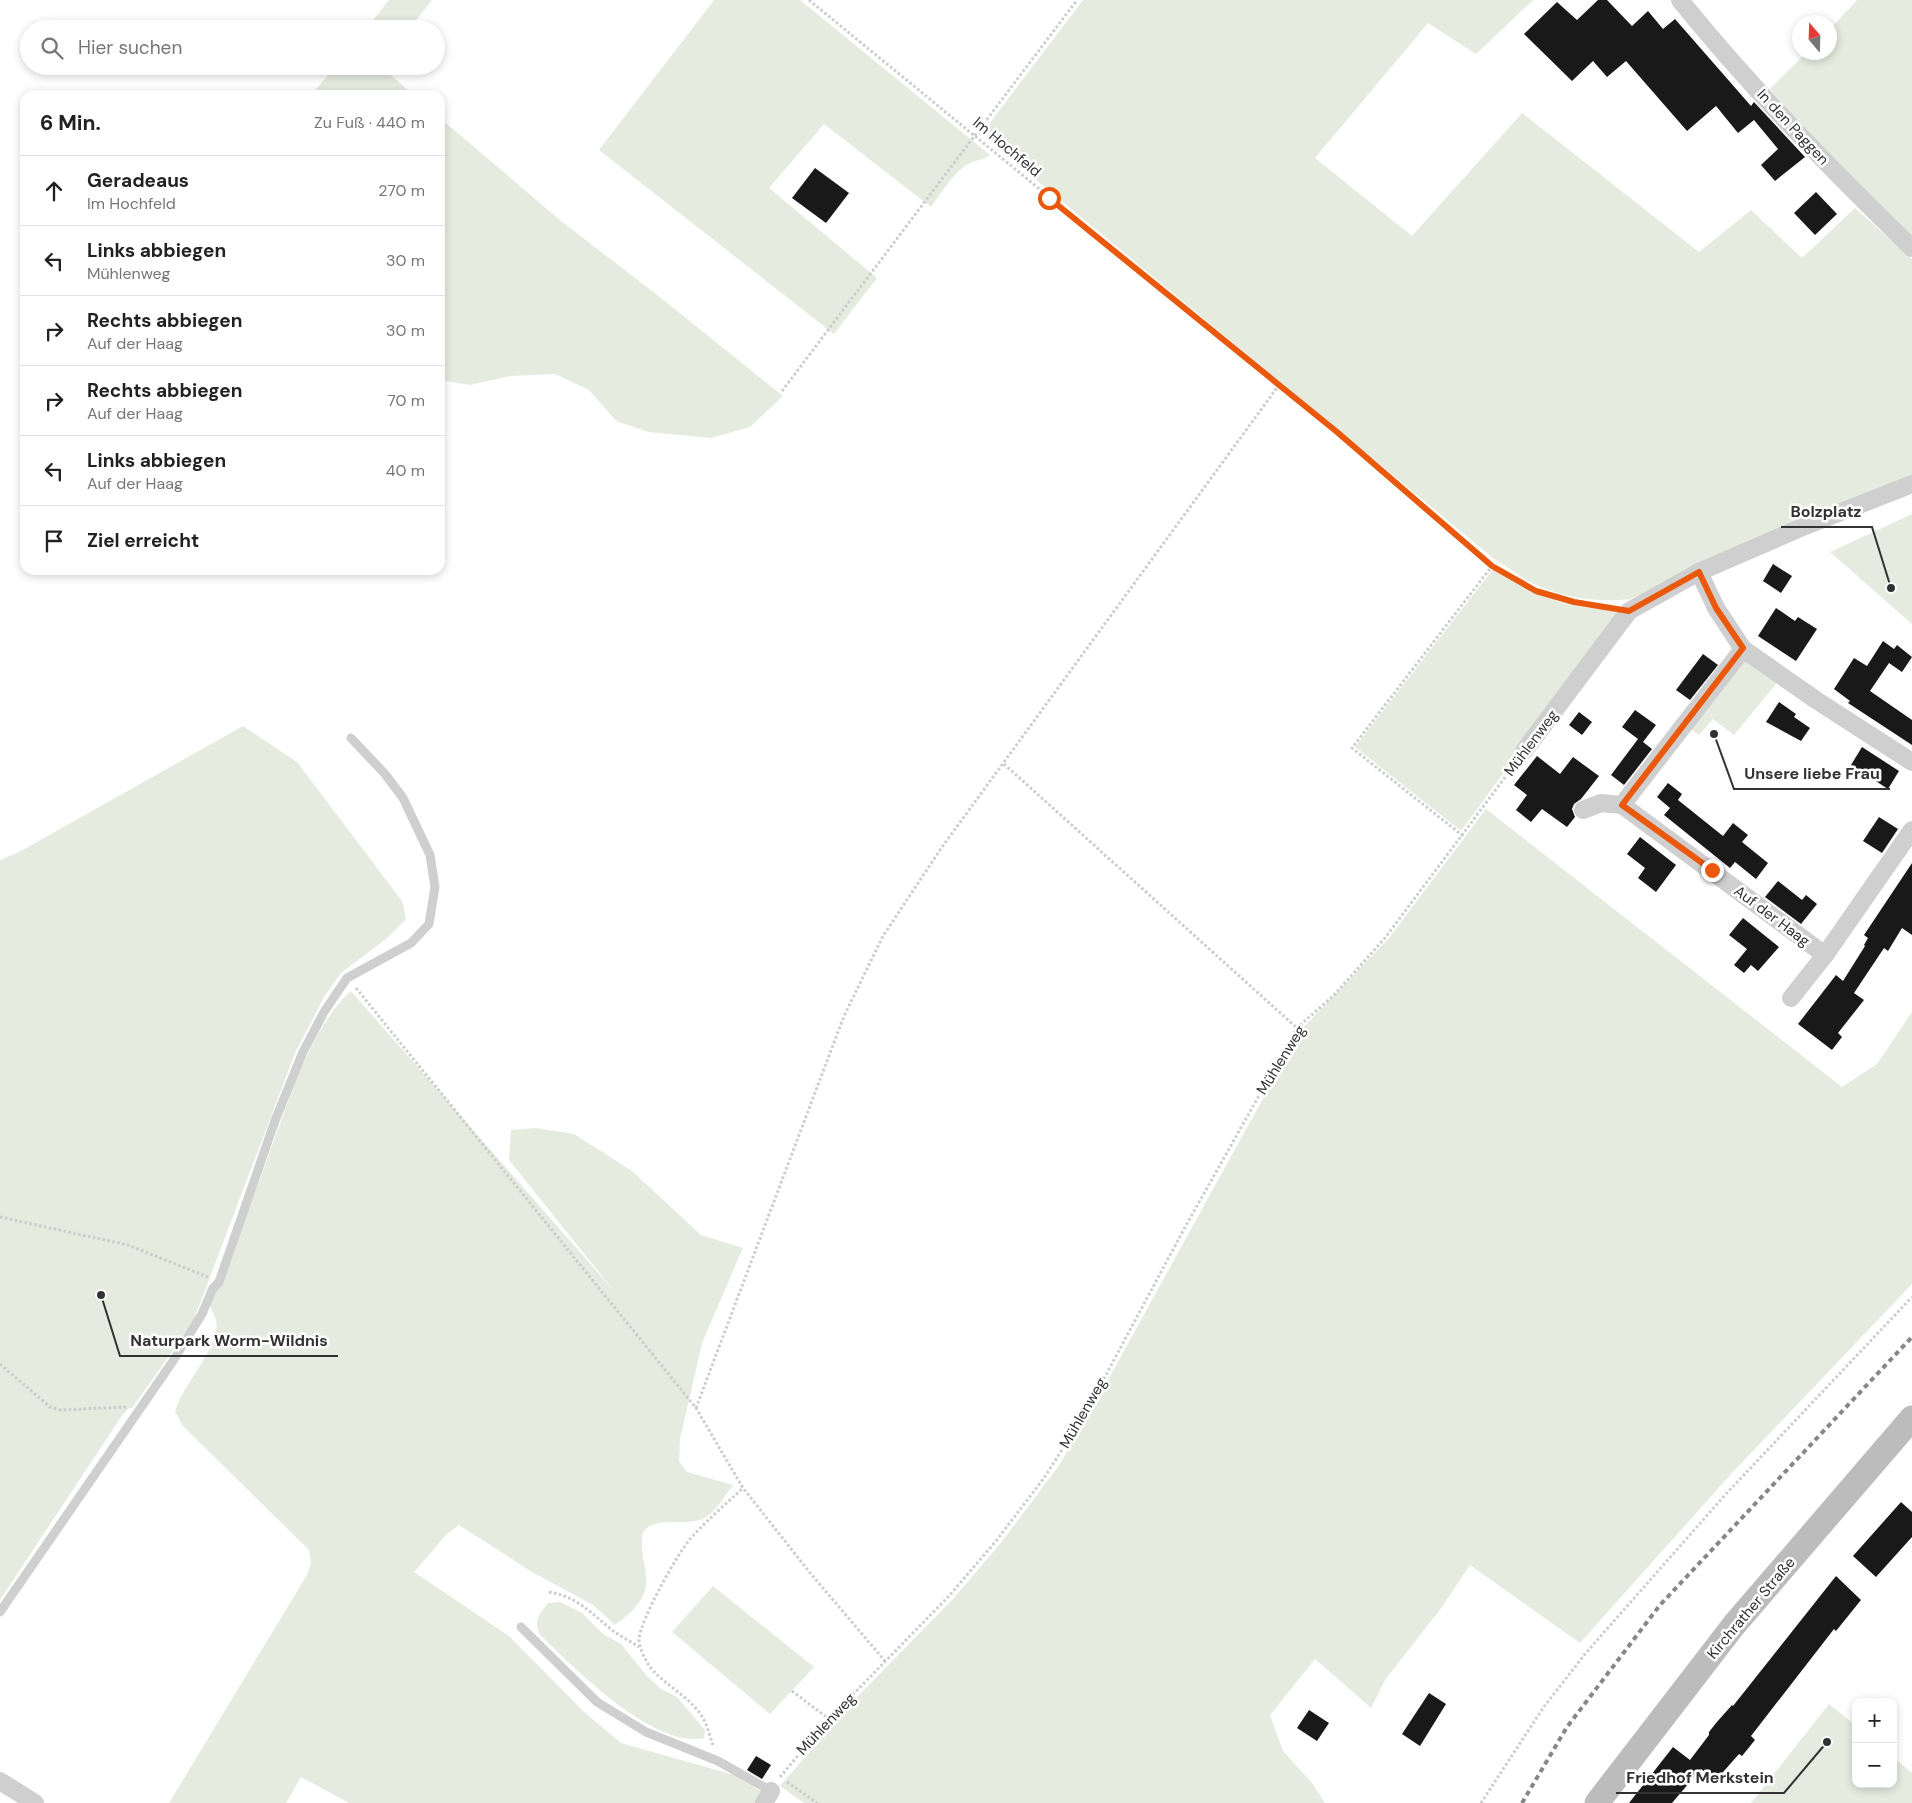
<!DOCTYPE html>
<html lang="de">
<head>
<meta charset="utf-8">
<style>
	:root { --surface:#fff; --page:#f2f2f2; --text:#222; --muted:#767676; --line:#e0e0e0 }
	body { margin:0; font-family:"DM Sans",sans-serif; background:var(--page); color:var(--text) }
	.controls { position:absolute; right:15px; bottom:15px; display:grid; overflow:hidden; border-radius:10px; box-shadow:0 2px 8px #0003 }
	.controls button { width:45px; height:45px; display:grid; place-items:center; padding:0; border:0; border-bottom:1px solid var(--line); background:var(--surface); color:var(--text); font:25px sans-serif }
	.compass { position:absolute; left:1792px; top:15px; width:45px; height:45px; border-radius:50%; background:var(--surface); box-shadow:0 2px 8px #0003; rotate:341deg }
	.stop { position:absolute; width:15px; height:15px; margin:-11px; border:4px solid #ea580c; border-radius:50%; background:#fff }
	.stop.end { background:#ea580c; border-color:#fff; box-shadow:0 1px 5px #0008 }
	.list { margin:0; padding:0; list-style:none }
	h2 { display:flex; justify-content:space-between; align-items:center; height:65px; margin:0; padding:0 20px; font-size:21px }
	h2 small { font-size:16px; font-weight:400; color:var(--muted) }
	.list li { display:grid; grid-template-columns:32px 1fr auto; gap:15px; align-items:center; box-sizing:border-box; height:70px; padding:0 20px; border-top:1px solid var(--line) }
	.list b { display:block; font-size:19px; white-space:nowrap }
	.list p { margin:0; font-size:16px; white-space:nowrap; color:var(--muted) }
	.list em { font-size:16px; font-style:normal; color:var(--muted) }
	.icon { flex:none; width:28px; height:28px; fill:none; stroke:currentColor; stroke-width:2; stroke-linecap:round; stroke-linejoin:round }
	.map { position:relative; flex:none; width:1912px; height:1803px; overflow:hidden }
	.search { position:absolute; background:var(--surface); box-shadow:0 2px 8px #0003; left:20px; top:20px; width:425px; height:55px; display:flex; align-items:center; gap:12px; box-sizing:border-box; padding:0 18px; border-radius:28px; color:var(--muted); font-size:19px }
	.panel { position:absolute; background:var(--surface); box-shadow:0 2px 8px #0003; left:20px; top:90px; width:425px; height:485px; border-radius:15px }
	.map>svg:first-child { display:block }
	.green { fill:#e5ebdf }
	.building { fill:#191919 }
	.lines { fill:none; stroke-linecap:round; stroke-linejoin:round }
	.path { stroke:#ccc; stroke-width:3; stroke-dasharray:2.5 2.5; stroke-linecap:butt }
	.lane { stroke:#cfcfcf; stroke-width:9 }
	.street { stroke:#cfcfcf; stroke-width:18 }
	.secondary { stroke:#bcbcbc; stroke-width:25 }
	.rail { stroke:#878787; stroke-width:4; stroke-dasharray:5 4; stroke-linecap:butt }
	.route { stroke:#ea580c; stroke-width:6 }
	.labels { text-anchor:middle; stroke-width:5; stroke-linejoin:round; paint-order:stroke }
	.street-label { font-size:15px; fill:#323232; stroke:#fff }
	.leader { fill:none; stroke:#323232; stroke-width:2 }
	.callout-dot { fill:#323232; stroke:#fff; stroke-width:2 }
	.callout-label { font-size:16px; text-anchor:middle; font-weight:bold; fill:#323232; stroke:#fff; stroke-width:5; stroke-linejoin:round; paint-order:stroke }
</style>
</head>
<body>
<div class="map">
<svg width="1912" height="1803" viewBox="0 0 1912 1803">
	<rect width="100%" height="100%" fill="#fff"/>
	<g class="green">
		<polygon points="389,0 432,0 409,29 366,29"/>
		<path d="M714 0H800L990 155C983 160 975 160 968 164 952 174 942 192 931 207L824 124 769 188 877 278 834 334 599 150Z"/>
		<path d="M1083 0H1533L1476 54 1428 23 1315 158 1412 236 1522 113 1699 252 1751 210 1802 258 1855 208 1912 259V476L1877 489 1630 599C1598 603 1565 598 1536 585 1521 578 1507 566 1493 558L988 140V129L992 120Z"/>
		<polygon points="1857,0 1912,0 1912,242 1831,164 1770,89 1806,53 1830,52 1830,29"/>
		<polygon points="336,66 380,66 414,95 311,95"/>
		<polygon points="440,118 561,221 661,298 783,396 750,427 711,438 649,432 616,421 589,390 555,374 511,376 470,385 440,380"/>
		<polygon points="1912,514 1912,624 1830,552"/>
		<path d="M1494 568C1518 583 1540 597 1567 604 1585 609 1604 607 1621 613L1461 831 1355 747Z"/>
		<polygon points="1745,653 1781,678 1734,735 1713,719 1699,735 1688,727"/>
		<polygon points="243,726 297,762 402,901 406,919 386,939 341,973 324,997 295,1053 193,1322 132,1408 129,1408 123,1414 0,1600 0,860 21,851"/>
		<polygon points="1486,809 1842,1087 1877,1064 1912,1012 1912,1284 1731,1474 1580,1643 1470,1565 1442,1607 1385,1680 1371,1708 1315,1659 1270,1715 1283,1751 1312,1783 1325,1803 804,1803 780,1786 858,1696 953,1599 1000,1544 1060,1464 1092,1409 1300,1031 1389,938"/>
		<path d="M351 991 614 1291 509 1160 511 1130 535 1128 574 1134 632 1171 701 1235 743 1248 702 1343 680 1439 679 1461 687 1472 733 1485C725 1495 717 1510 706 1517 689 1528 656 1515 644 1531 641 1535 642 1541 642 1546 642 1556 645 1565 646 1576 649 1598 631 1613 615 1625L593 1605 532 1572 459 1525 447 1534 414 1572 509 1636 583 1711 621 1743 734 1775 762 1792 756 1803H349L301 1777 286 1803H169L307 1575 311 1563 309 1550 183 1426 175 1412C181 1386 222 1345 216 1320 215 1316 212 1311 210 1306 230 1257 250 1207 268 1157 287 1107 310 1027 351 991Z"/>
		<polygon points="713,1586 814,1667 770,1714 672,1632"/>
		<path d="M560 1602 582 1613 603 1634 621 1644 647 1676 661 1689 677 1697 705 1730 704 1738C653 1749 575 1668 540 1635 533 1621 539 1614 548 1603Z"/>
		<polygon points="1829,1704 1856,1726 1856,1784 1893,1784 1893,1757 1912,1773 1912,1803 1751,1803"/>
	</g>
	<g class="building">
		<polygon points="1598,0 1607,0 1632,26 1648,11 1663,29 1675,19 1751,106 1754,102 1805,157 1775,181 1761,165 1778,149 1754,120 1738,133 1716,106 1687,131 1626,61 1607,77 1593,61 1572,81 1524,34 1557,2 1577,20"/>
		<polygon points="815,168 849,193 826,223 792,198"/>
		<polygon points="1816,192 1837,214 1815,235 1794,213"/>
		<polygon points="1773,564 1792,576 1781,593 1763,581"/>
		<polygon points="1776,608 1795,621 1798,617 1817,629 1796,661 1758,636"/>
		<polygon points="1883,641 1894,649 1897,645 1912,657 1902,672 1889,663 1870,691 1912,720 1912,745 1848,703 1850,701 1834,689 1854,658 1867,666"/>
		<polygon points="1703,654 1718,665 1690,700 1676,690"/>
		<polygon points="1779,702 1796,714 1794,717 1810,728 1801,741 1766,722"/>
		<polygon points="1635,710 1656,725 1643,742 1652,749 1624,785 1611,775 1638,739 1622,727"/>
		<polygon points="1579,712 1592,722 1582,735 1569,725"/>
		<polygon points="1862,747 1899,771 1888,789 1851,765"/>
		<polygon points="1537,756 1560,774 1573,757 1599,776 1581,799 1574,804 1572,809 1575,817 1567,827 1542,809 1531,822 1516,810 1527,795 1514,785"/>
		<polygon points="1668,783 1682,794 1678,800 1723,836 1733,823 1748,835 1742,842 1768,863 1756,879 1735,862 1730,868 1664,815 1670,808 1657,797"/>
		<polygon points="1879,817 1898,829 1882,853 1863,841"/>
		<polygon points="1640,837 1676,865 1656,892 1638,878 1645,868 1627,854"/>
		<polygon points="1912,863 1912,935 1902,928 1888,951 1884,948 1854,993 1864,1000 1838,1033 1842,1037 1832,1050 1798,1024 1836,975 1843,981 1865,946 1864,945 1868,938 1864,935"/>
		<polygon points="1778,881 1802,900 1806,895 1817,904 1801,924 1765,897"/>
		<polygon points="1743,918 1779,947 1758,971 1751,965 1744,973 1734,965 1747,949 1729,935"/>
		<polygon points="1901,1502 1912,1512 1912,1537 1876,1577 1853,1556"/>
		<polygon points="1836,1576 1861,1600 1836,1631 1834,1629 1751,1736 1755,1740 1742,1756 1739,1754 1716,1780 1701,1769 1672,1803 1629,1803 1673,1747 1690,1760 1709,1735 1709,1732 1716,1723 1732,1705 1733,1706"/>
		<polygon points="1429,1693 1446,1704 1420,1746 1402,1734"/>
		<polygon points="1309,1710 1329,1723 1317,1741 1297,1728"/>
		<polygon points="756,1756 771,1765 762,1779 747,1770"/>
	</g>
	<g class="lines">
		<g class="path">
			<polyline points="809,0 1337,433 1492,566 1536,591 1574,602 1611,608"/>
			<polyline points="782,391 1077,0"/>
			<polyline points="1004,764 1297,1028"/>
			<polyline points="1463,836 1352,748 1492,566"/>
			<polyline points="356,988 696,1408 743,1488 811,1574 885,1661"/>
			<polyline points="0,1217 128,1245 208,1277"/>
			<polyline points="0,1364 50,1407 61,1410 126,1407"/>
			<polyline points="696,1408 844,1016 883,936 942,847 1279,385"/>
			<path d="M549 1592C576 1596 591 1613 612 1630 620 1636 630 1641 639 1647"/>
			<polyline points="792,1691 829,1719"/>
			<path d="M713 1745C710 1737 708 1728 704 1720 693 1698 665 1686 650 1667 645 1659 639 1648 639 1639 641 1619 677 1554 691 1538 707 1520 726 1504 743 1488"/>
			<polyline points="780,1777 829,1719 949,1596 996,1541 1044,1478 1085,1414 1184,1229 1297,1028 1334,995 1385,938 1515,764"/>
			<polyline points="787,1782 817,1803"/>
			<polyline points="1481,1803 1543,1708 1585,1654 1725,1495 1912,1297"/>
		</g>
		<g class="lane">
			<polyline points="0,1612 173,1361 202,1314 213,1288 219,1282 276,1118 303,1052 324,1012 347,978 411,943 429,924 435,887 430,855 403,798 385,774 351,738"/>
			<polyline points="521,1627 597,1702 646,1732 718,1761 771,1791"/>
		</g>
		<g class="street">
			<path d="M1680 0C1751 88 1831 169 1912 248"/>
			<polyline points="1699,572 1716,608 1743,649 1816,700 1912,762"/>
			<polyline points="1524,751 1629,611 1699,572 1798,529 1912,484"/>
			<polyline points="1622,805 1743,649"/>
			<polyline points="1583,810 1601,803 1622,805 1825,955"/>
			<polyline points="1791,998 1825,955 1912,830"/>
			<polyline points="0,1781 35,1803"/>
			<polyline points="764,1803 771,1791"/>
		</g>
		<polyline class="secondary" points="1597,1803 1734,1625 1912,1418"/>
		<polyline class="rail" points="1522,1803 1567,1727 1660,1605 1912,1337"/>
	</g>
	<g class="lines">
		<polyline class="route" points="1049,198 1337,432 1492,566 1536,591 1574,602 1629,611 1699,572 1716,608 1743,648 1622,805 1712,870"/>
	</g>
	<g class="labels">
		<g class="street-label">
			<text transform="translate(1793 127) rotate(47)" y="5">In den Paggen</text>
			<text transform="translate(1007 147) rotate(40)" y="5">Im Hochfeld</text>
			<text transform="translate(1531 743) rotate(-53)" y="5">Mühlenweg</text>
			<text transform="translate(1772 916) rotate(37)" y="5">Auf der Haag</text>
			<text transform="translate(1281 1060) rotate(-58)" y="5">Mühlenweg</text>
			<text transform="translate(1083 1413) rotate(-60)" y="5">Mühlenweg</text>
			<text transform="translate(1751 1608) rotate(-50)" y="5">Kirchrather Straße</text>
			<text transform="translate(826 1724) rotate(-47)" y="5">Mühlenweg</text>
		</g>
	</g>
	<path class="leader" d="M1891 588L1872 527H1781M1714 734L1734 789H1890M101 1295L120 1356H338M1827 1742L1784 1793H1616"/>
	<g class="callout-dot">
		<circle cx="1891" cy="588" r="5"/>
		<circle cx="1714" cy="734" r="5"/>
		<circle cx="101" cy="1295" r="5"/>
		<circle cx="1827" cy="1742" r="5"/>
	</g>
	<g class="callout-label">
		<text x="1826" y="517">Bolzplatz</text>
		<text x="1812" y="779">Unsere liebe Frau</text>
		<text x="229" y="1346">Naturpark Worm-Wildnis</text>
		<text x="1700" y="1783">Friedhof Merkstein</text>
	</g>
</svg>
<div class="controls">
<button>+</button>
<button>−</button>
</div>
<svg class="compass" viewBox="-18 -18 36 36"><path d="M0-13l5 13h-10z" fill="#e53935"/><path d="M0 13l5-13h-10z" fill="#767676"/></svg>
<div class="stop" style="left:1049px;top:198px"></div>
<div class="stop end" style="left:1712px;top:870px"></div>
<div class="search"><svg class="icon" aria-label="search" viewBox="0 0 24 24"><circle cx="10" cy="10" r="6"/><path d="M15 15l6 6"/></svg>Hier suchen</div>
<section class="panel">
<h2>6 Min.<small>Zu Fuß · 440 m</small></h2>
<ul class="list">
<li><svg class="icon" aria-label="ahead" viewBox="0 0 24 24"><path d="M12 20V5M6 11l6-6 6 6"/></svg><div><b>Geradeaus</b><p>Im Hochfeld</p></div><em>270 m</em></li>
<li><svg class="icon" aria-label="left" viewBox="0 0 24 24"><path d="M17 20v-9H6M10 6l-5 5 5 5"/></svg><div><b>Links abbiegen</b><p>Mühlenweg</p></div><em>30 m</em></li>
<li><svg class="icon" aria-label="right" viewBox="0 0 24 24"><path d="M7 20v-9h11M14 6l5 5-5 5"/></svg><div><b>Rechts abbiegen</b><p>Auf der Haag</p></div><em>30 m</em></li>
<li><svg class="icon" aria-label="right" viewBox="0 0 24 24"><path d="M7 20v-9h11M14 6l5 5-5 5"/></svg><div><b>Rechts abbiegen</b><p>Auf der Haag</p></div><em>70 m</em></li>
<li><svg class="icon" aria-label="left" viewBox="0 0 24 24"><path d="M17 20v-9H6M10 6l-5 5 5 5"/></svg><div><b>Links abbiegen</b><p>Auf der Haag</p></div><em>40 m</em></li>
<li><svg class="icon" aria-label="arrive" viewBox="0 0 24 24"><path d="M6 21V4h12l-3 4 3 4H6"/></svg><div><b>Ziel erreicht</b></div></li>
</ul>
</section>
</div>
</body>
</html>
